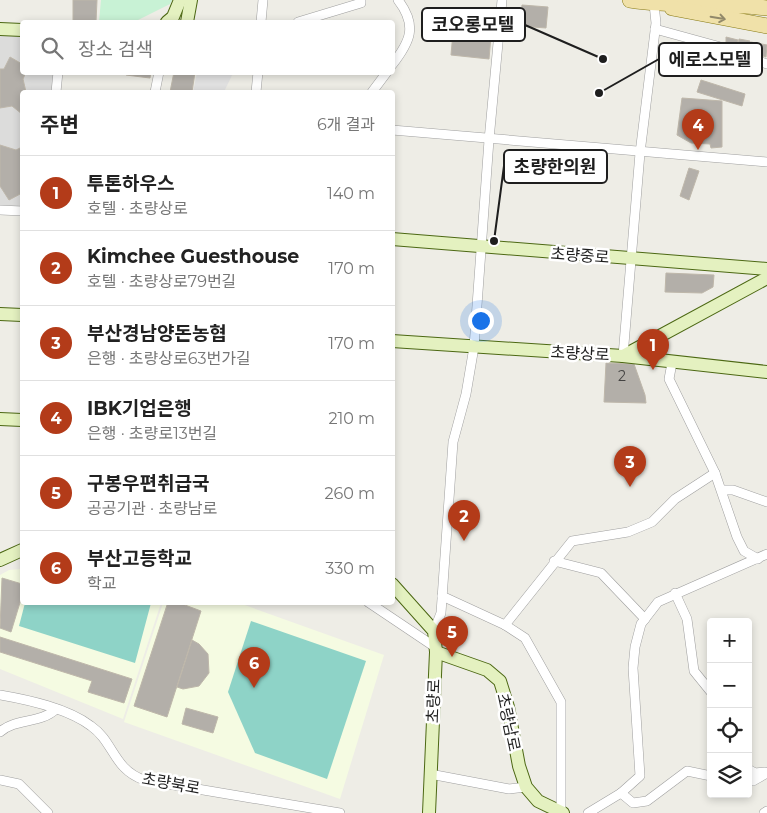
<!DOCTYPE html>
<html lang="ko">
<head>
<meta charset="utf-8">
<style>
	:root { --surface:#fff; --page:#f6f6f6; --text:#222; --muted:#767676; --line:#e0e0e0; --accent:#b33b19 }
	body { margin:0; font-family:Montserrat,"Noto Sans KR",sans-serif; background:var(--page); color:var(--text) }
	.controls { position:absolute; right:15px; bottom:15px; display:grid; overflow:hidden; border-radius:5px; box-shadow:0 2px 8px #0003 }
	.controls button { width:45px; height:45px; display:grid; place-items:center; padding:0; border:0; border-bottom:1px solid var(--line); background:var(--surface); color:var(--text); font:25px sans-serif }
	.you { position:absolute; left:480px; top:320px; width:18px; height:18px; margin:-12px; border:4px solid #fff; border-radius:50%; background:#1a73e8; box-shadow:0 0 0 8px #1a73e833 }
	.badge { display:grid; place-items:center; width:32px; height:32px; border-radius:50%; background:var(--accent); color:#fff; font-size:16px; font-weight:700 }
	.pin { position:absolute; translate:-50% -41px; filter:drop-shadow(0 1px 2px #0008) }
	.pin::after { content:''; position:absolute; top:26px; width:18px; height:15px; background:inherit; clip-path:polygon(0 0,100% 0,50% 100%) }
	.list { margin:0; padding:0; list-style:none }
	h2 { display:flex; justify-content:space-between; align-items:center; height:65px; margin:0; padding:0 20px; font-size:21px }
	h2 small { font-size:16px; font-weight:400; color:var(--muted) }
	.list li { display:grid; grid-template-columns:32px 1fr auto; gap:15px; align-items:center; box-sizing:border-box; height:75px; padding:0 20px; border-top:1px solid var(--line) }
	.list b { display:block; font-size:19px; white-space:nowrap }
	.list p { margin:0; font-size:16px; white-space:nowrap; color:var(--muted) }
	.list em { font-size:16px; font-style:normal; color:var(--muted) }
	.icon { flex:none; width:28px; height:28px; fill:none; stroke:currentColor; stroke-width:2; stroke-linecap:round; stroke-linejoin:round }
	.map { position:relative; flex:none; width:767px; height:813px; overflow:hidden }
	.search { position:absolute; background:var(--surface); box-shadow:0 2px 8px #0003; left:20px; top:20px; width:375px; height:55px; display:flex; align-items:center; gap:12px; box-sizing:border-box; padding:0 18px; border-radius:5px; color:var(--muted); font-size:19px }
	.panel { position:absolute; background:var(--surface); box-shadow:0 2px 8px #0003; left:20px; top:90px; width:375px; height:515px; border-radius:5px }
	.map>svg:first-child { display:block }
	.residential { fill:#dcdcdb }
	.education { fill:#f5fbe2 }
	.park { fill:#c8f2d5 }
	.pitch { fill:#8ed3c7 }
	.parking { fill:#e2e2e2 }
	.building { fill:#b3afa9; stroke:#beb7aa }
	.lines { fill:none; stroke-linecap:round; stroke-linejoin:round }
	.street-casing { stroke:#9f9f9f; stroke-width:10 }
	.secondary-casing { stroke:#4c6813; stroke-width:14 }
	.primary-casing { stroke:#867913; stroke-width:16 }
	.street { stroke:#fff; stroke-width:9 }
	.secondary { stroke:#e4f1c0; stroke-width:12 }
	.primary { stroke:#f0e1a9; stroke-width:15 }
	.oneway { stroke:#92896a }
	.labels { text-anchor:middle; stroke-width:5; stroke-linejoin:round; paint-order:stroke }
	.number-label { font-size:14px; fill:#434241 }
	.street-label { font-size:16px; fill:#1e1e1e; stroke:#fff }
	.leader { fill:none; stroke:#1e1e1e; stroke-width:2 }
	.callout-dot { fill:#1e1e1e; stroke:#fff; stroke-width:2 }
	.callout { fill:#fff; stroke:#1e1e1e; stroke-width:2 }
	.callout-label { font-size:18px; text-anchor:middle; font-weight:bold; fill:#1e1e1e }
</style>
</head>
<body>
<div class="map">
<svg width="767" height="813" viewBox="0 0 767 813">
	<rect width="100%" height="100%" fill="#eeede6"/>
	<polygon class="residential" points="0,29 22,30 22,72 58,73 56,92 22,92 22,212 0,211"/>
	<g class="education">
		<polygon points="22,569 22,602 161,603 123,719 0,669 0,575 9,570"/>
		<polygon points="163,603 239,603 384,655 340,799 124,722"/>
	</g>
	<polygon class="park" points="101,0 172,0 170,4 134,22 99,22"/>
	<g class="pitch">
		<polygon points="25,603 25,602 151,603 135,663 19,626"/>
		<polygon points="251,621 366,661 327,779 255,753 228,692"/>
	</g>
	<polygon class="parking" points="197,73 233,72 233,73 224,92 193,92"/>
	<g class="building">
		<polygon points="73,0 97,0 96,22 73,22"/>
		<polygon points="522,5 548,7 546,28 520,26"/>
		<polygon points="453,32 491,36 489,59 451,55"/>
		<polygon points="726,37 738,40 737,47 726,44"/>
		<polygon points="739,39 750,41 749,52 738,47"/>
		<polygon points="751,42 767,45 766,57 750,52"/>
		<polygon points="10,57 22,64 22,72 26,72 23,79 26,92 22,92 22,114 12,106 0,108 0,69 4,69"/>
		<polygon points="127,72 151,72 150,78 126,75"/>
		<polygon points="174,72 195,72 192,92 170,92"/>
		<polygon points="701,80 745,94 742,106 697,92"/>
		<polygon points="682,98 722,101 722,147 711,148 710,144 691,143 677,135"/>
		<polygon points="0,145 16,150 22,147 22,193 9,200 0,186"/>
		<polygon points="689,168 699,171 689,200 680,196"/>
		<polygon points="666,273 714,275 713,287 702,293 665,292"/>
		<polygon points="606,363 634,364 645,395 646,403 604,402"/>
		<polygon points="2,578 22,584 22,596 11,632 0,628"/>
		<polygon points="168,602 177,602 201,611 167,717 134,706"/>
		<polygon points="0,637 132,679 124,703 88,692 92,681 0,652"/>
		<polygon points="192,640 199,644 208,654 209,673 199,686 183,689 177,687"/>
		<polygon points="186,708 218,717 213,733 182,724"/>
	</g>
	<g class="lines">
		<g class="street-casing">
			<g id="street">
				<polyline points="261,22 263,0"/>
				<polyline points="298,22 361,3 361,0"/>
				<polyline points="655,29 717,46 767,64"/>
				<path d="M392 65C410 42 418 26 398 0"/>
				<polyline points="56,92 58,72"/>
				<polyline points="155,92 159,72"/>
				<polyline points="256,92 258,72"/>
				<polyline points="372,92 387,72"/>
				<polyline points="392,130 767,162"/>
				<polyline points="0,210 22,211"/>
				<polyline points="623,356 640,153 656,23 654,4"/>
				<polyline points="672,363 669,379 715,473 737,537 744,551 758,559"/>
				<polyline points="722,490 733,490 767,502"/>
				<polyline points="554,561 601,573 645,619"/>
				<polyline points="675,593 687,619 694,671 711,692"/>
				<polyline points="442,596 505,625 525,638 561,702 561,812"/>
				<polyline points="368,602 435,647"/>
				<polyline points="505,625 572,541 628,532 652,522 675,499 715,473"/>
				<polyline points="434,631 441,613 453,442 466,394 474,347 489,140 502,0"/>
				<path d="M0 695C29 700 67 708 91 726 114 742 113 769 144 780L340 813"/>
				<path d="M0 732C15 718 41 724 56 709"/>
				<polyline points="748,769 755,773 765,772"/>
				<polyline points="430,774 509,789 526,787"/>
				<polyline points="0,780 19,784 48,813"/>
				<polyline points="748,780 753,781 767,773"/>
				<polyline points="621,793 633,803 647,801 687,771 711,776"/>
				<polyline points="588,813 621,793 640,776 633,668 635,647 641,624 658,602 767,554"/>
				<polyline points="764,813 767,811"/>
			</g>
		</g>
		<g class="secondary-casing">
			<g id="secondary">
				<polyline points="167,22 173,17 180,0"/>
				<polyline points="187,22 191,0"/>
				<polyline points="0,29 22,30"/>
				<polyline points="392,239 767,269"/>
				<polyline points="0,314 22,315"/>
				<polyline points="392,341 623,356 767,372"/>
				<polyline points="623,356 767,278"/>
				<polyline points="0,419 22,420"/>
				<polyline points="0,560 22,550"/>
				<polyline points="392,584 434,631 436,652 429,813"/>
				<polyline points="436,652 487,670 500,681 508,707 519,766 526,787 538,801 563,813"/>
			</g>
		</g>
		<g class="primary-casing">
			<g id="primary">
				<path d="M630 0C675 7 721 2 767 8"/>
				<polyline points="672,8 767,26"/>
			</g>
		</g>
		<use href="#street" class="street"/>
		<use href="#secondary" class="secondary"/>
		<use href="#primary" class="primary"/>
	</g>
	<defs><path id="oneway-shaft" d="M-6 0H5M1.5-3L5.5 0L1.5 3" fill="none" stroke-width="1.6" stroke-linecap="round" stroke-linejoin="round" transform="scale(1.25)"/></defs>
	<use class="oneway" href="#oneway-shaft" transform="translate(718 18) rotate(10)"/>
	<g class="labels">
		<g class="number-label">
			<text x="622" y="381">2</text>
		</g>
		<g class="street-label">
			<text transform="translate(580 255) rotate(4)" y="6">초량중로</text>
			<text transform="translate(580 353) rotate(3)" y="6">초량상로</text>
			<text transform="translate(433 701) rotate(-88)" y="6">초량로</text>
			<text transform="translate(509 722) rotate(78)" y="6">초량남로</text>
			<text transform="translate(171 783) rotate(10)" y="6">초량북로</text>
		</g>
	</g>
	<path class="leader" d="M603 59L525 25M599 93L659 59M494 241L504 166"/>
	<g class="callout-dot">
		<circle cx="603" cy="59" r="5"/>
		<circle cx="599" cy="93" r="5"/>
		<circle cx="494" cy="241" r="5"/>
	</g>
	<g class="callout">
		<rect x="422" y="8" width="103" height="33" rx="5"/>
		<rect x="659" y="43" width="103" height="33" rx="5"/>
		<rect x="504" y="150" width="103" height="33" rx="5"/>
	</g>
	<g class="callout-label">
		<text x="473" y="31">코오롱모텔</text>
		<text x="710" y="66">에로스모텔</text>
		<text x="555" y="173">초량한의원</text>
	</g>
</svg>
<div class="controls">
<button>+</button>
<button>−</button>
<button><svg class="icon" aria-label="locate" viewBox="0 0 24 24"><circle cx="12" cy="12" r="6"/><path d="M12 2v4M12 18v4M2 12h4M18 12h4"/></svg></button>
<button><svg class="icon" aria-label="layers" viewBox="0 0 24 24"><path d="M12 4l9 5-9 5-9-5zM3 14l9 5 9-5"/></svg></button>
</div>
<div class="you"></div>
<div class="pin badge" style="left:653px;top:370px">1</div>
<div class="pin badge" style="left:464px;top:541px">2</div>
<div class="pin badge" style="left:630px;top:487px">3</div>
<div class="pin badge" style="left:698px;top:150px">4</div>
<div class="pin badge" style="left:452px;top:657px">5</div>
<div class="pin badge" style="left:254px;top:688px">6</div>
<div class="search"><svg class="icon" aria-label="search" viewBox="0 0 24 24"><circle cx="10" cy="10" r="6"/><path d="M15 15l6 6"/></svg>장소 검색</div>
<section class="panel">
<h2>주변<small>6개 결과</small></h2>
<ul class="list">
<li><span class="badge">1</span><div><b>투톤하우스</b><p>호텔 · 초량상로</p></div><em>140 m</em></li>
<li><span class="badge">2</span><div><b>Kimchee Guesthouse</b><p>호텔 · 초량상로79번길</p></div><em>170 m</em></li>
<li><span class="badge">3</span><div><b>부산경남양돈농협</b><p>은행 · 초량상로63번가길</p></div><em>170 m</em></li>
<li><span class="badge">4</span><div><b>IBK기업은행</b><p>은행 · 초량로13번길</p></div><em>210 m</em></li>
<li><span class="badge">5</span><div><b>구봉우편취급국</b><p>공공기관 · 초량남로</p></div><em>260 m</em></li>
<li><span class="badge">6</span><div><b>부산고등학교</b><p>학교</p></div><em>330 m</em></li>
</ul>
</section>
</div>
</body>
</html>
